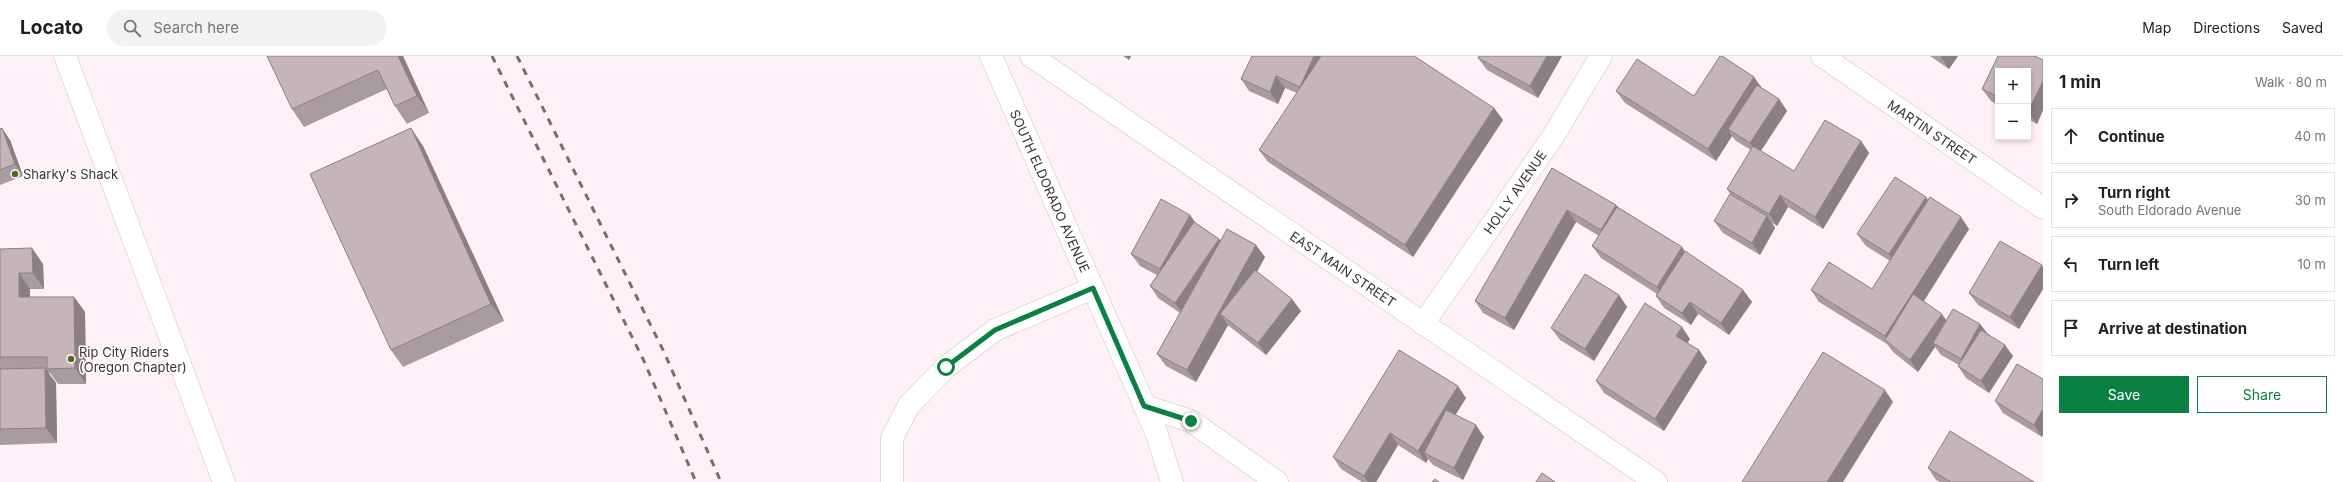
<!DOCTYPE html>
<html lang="en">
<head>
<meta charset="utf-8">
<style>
	:root { --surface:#fff; --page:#f2f2f2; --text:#202124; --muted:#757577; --line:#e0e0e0; --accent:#0b8043 }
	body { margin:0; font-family:Inter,sans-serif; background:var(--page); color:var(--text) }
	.controls { position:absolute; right:12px; top:12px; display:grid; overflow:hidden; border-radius:0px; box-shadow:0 2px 6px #0003 }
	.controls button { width:36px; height:36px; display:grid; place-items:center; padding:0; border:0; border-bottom:1px solid var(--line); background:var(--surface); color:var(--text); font:20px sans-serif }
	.stop { position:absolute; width:12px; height:12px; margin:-9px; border:3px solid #0b8043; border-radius:50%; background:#fff }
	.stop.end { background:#0b8043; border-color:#fff; box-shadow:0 1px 4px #0008 }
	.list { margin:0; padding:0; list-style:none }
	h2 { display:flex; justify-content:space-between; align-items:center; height:52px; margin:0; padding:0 16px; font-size:17px }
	h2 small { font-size:13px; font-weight:400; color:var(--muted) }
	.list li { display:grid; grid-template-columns:26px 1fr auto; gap:12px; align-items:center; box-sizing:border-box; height:56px; margin:0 8px 8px; padding:0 8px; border:1px solid var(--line); border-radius:0px }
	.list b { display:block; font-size:15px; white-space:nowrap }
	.list p { margin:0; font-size:13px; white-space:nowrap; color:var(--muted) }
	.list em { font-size:13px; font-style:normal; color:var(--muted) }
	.actions { display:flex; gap:8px; padding:12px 16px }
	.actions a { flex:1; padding:9px 0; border:1px solid var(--accent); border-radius:0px; text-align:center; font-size:14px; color:var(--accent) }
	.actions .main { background:var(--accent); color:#fff }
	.icon { flex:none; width:22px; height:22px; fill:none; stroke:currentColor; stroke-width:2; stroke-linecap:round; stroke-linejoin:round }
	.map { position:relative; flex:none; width:2043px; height:426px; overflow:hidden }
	header { display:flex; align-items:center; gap:24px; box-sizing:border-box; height:56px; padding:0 20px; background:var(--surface); border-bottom:1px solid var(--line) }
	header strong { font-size:19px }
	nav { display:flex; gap:22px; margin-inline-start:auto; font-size:14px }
	.search { width:280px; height:36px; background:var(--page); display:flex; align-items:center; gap:10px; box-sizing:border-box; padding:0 14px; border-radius:22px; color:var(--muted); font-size:15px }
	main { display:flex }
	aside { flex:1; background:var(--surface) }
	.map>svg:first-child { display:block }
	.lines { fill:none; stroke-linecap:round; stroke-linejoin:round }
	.minor-casing { stroke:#cfbfc5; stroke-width:23 }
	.minor { stroke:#fff; stroke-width:22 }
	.rail { stroke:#776e71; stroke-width:3; stroke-dasharray:7 7; stroke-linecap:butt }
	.wall { fill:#a99ca1 }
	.shaded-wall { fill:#8a7f83 }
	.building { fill:#c5b5bb; stroke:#8a7f83 }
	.route { stroke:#0b8043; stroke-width:5 }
	.poi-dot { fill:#556916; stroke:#fff; stroke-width:1.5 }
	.labels { text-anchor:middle; stroke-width:3; stroke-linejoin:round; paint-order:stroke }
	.street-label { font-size:13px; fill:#383234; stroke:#fff }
	.poi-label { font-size:13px; fill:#383234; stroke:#fff; text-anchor:start }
</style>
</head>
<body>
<header>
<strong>Locato</strong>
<div class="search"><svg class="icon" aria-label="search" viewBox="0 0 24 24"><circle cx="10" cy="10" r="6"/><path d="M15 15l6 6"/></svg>Search here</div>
<nav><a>Map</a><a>Directions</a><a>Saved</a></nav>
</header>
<main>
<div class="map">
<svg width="2043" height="426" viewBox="0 0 2043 426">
	<rect width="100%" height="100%" fill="#fff1f6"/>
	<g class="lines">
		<g class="minor-casing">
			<g id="minor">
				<polyline points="65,0 224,426"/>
				<polyline points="991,0 1156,376 1172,426"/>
				<polyline points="1031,0 1656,426"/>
				<polyline points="1822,0 2043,152"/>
				<polyline points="1423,268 1552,82 1601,0"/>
				<polyline points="1144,350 1191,365 1277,426"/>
				<polyline points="892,426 892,382 909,349 946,311 995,274 1093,232"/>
			</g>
		</g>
		<use href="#minor" class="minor"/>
		<g class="rail">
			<polyline points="492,0 644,305 696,426"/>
			<polyline points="517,0 664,296 721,426"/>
		</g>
	</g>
	<g class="wall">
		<polygon points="403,0 429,57 407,68 395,50 387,33 304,71 292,53"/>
		<polygon points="1123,0 1131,0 1129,4"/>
		<polygon points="1252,0 1494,52 1503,64 1413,201 1268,106 1259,94 1297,37 1285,32 1278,48 1249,35 1241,23"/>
		<polygon points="1479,0 1562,0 1538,42 1487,14 1478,2"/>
		<polygon points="1930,0 1958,0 1949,13"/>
		<polygon points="1998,0 2035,0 2043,4 2043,54 2037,68 2028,63 2028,15 1998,15 1998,49 1991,45 1982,33"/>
		<polygon points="1754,21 1762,32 1779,43 1787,55 1761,95 1794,115 1861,85 1869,97 1823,173 1788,151 1777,170 1772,167 1775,172 1760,199 1723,177 1714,165 1731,139 1727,133 1751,94 1736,85 1732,80 1716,105 1625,47 1616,35 1694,40"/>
		<polygon points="0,73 10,84 23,120 0,129"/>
		<polygon points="423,90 504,265 403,311 391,294"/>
		<polygon points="1552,112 1616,149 1618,151 1682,191 1685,196 1743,234 1752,246 1729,279 1698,258 1691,269 1664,252 1656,240 1657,238 1601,202 1592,190 1599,180 1576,166 1514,274 1483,257 1475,245"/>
		<polygon points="1928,145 1969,173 1924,245 1946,264 1980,268 1987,277 2013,300 1989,337 1966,322 1958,310 1959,309 1941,299 1935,291 1918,316 1893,296 1887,288 1819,246 1811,234 1872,233 1890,205 1866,190 1857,178"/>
		<polygon points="1190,159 1195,166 1219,183 1221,185 1265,201 1257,216 1301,255 1266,299 1229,270 1228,269 1196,326 1166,310 1157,298 1180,257 1158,242 1150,230 1157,219 1140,210 1131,198"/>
		<polygon points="0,193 43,208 44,233 30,233 30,241 74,241 85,256 86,328 58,328 50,317 48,317 56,327 57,387 0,389"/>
		<polygon points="2043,211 2043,233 2019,273 1978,249 1969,237"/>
		<polygon points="1619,239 1627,251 1594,305 1560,284 1551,272"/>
		<polygon points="1690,283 1687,287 1699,294 1707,306 1664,375 1604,337 1596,325"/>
		<polygon points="2043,323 2042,381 2003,357 1995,345"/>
		<polygon points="1466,342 1455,359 1484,381 1463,424 1433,409 1428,403 1426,407 1398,389 1376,426 1362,426 1341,413 1333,401"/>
		<polygon points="1928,412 2034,426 1940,426 1936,424"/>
	</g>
	<g class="shaded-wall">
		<polygon points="398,0 403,0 429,57 417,40"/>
		<polygon points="1126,0 1131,0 1129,4"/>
		<polygon points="1314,0 1328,0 1308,43 1300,31"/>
		<polygon points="1547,0 1562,0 1538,42 1530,30"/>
		<polygon points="1941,0 1958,0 1949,13 1941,1"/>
		<polygon points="1276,20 1285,32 1278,48 1270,36"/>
		<polygon points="1754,21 1762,33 1728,73 1732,80 1716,105 1708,93"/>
		<polygon points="2043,25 2043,54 2037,68 2028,56"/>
		<polygon points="1779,43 1787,55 1758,99 1750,87"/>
		<polygon points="1494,52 1503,64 1413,201 1405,189"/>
		<polygon points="2,72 10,84 23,120 15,108"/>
		<polygon points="411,72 423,90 504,265 491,248"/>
		<polygon points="1861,85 1869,97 1823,173 1815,161"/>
		<polygon points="1780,139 1788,151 1777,170 1769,158"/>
		<polygon points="1926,141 1934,153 1897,210 1889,198"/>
		<polygon points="1616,149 1624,161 1610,186 1601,174"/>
		<polygon points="1567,154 1576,166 1514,274 1505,262"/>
		<polygon points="1190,159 1198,171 1169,225 1160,213"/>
		<polygon points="1767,160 1775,172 1760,199 1752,187"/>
		<polygon points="1961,161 1969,173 1894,292 1885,280"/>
		<polygon points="1219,183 1228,195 1184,259 1175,247"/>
		<polygon points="1256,189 1265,201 1229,265 1220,258 1228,269 1196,326 1187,314"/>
		<polygon points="1682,191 1690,203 1665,243 1657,231"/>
		<polygon points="32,192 43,208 44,233 33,217"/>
		<polygon points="2042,209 2043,211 2043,233 2019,273 2010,261"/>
		<polygon points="19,217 30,233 30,257 19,241"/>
		<polygon points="1743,234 1752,246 1729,279 1721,267"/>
		<polygon points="1619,239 1627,251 1594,305 1585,293"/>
		<polygon points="74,241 85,256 86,328 75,312"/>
		<polygon points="1292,243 1301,255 1266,299 1258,287"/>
		<polygon points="1690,246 1698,258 1691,269 1682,257"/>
		<polygon points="1942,258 1950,270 1933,287 1935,291 1918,316 1910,304"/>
		<polygon points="1980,268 1989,280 1969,315 1961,303"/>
		<polygon points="1682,271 1690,283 1684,292 1676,280"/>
		<polygon points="2005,289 2013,300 1989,337 1981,325"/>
		<polygon points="1699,294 1707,306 1664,375 1655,363"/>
		<polygon points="45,312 56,327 57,387 46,372"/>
		<polygon points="1458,330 1466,342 1430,400 1424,397 1428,403 1426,407 1418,395"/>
		<polygon points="1885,334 1893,346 1843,426 1827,426"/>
		<polygon points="2043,353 2043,379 2042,381 2034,369"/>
		<polygon points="1476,369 1484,381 1463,424 1454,412"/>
		<polygon points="1390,377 1398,389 1376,426 1368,426 1364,420"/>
	</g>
	<g class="building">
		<polygon points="267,0 398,0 417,40 395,50 378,14 292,53"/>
		<polygon points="1252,0 1314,0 1300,31 1276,20 1270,36 1241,23"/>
		<polygon points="1321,0 1414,0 1494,52 1405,189 1259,94"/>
		<polygon points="1479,0 1547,0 1530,30 1478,2"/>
		<polygon points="1720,0 1722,0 1754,21 1708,93 1616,35 1637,3 1694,40"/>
		<polygon points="1998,0 2035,0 2043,4 2043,25 2028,56 2028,15 1998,15 1998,41 1982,33"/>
		<polygon points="1757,29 1779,43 1750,87 1728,73"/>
		<polygon points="1825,64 1861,85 1815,161 1780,139 1769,158 1727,133 1753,90 1794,115"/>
		<polygon points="2,72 15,108 0,114 0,73"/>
		<polygon points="411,72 491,248 391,294 310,118"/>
		<polygon points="1552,112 1616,149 1601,174 1567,154 1505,262 1475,245"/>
		<polygon points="1895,121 1926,141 1889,198 1857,178"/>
		<polygon points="1730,138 1767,160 1752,187 1714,165"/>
		<polygon points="1930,141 1961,161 1885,280 1811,234 1829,206 1872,233"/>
		<polygon points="1161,143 1190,159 1160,213 1131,198"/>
		<polygon points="1617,151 1682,191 1657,231 1592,190"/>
		<polygon points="1194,166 1219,183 1175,247 1150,230"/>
		<polygon points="1227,173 1256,189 1187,314 1157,298"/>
		<polygon points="2000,185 2042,209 2010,261 1969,237"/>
		<polygon points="32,192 33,217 19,217 19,241 74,241 75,312 47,313 47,301 0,301 0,193"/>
		<polygon points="1685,195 1743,234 1721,267 1690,246 1682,257 1656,240"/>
		<polygon points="1255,214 1292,243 1258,287 1220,258"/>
		<polygon points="1585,218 1619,239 1585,293 1551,272"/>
		<polygon points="1913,238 1942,258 1910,304 1885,284"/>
		<polygon points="1645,247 1682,271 1676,280 1699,294 1655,363 1596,325"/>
		<polygon points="1953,253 1980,268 1961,303 1933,287"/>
		<polygon points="1981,274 2005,289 1981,325 1958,310"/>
		<polygon points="1399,294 1458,330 1418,395 1390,377 1364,420 1333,401"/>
		<polygon points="1823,296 1885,334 1827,426 1742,426"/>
		<polygon points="2017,308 2043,323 2043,353 2034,369 1995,345"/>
		<polygon points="45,312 46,372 0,373 0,313"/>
		<polygon points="1446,354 1476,369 1454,412 1424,397"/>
		<polygon points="1950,375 2034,426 1951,426 1928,412"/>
		<polygon points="1542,417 1555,426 1536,426"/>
		<polygon points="1435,423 1439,426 1432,426"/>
	</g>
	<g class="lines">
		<polyline class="route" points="946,311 995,274 1093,232 1144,350 1191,365"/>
	</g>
	<g class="poi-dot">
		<circle cx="15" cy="118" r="4"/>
		<circle cx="71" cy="303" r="4"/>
	</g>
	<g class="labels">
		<g class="street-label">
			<text transform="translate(1932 76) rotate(34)" y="5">MARTIN STREET</text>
			<text transform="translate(1050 135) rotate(66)" y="5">SOUTH ELDORADO AVENUE</text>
			<text transform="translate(1515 136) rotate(-55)" y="5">HOLLY AVENUE</text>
			<text transform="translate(1343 213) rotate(34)" y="5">EAST MAIN STREET</text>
		</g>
		<g class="poi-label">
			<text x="23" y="123">Sharky's Shack</text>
			<text x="79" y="301">Rip City Riders<tspan x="79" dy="15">(Oregon Chapter)</tspan></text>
		</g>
	</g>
</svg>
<div class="controls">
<button>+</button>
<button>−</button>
</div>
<div class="stop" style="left:946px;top:311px"></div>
<div class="stop end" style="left:1191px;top:365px"></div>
</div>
<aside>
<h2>1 min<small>Walk · 80 m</small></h2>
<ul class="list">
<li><svg class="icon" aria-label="ahead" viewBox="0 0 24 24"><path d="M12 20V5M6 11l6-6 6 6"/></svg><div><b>Continue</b></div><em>40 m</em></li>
<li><svg class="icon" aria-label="right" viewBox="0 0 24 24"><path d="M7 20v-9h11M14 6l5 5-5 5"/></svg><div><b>Turn right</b><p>South Eldorado Avenue</p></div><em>30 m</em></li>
<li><svg class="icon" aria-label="left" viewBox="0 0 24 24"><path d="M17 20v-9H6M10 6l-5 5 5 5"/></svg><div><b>Turn left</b></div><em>10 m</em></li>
<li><svg class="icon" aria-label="arrive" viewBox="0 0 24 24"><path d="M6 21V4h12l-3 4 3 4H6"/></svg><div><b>Arrive at destination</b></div></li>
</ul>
<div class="actions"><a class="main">Save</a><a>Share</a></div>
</aside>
</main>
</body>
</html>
